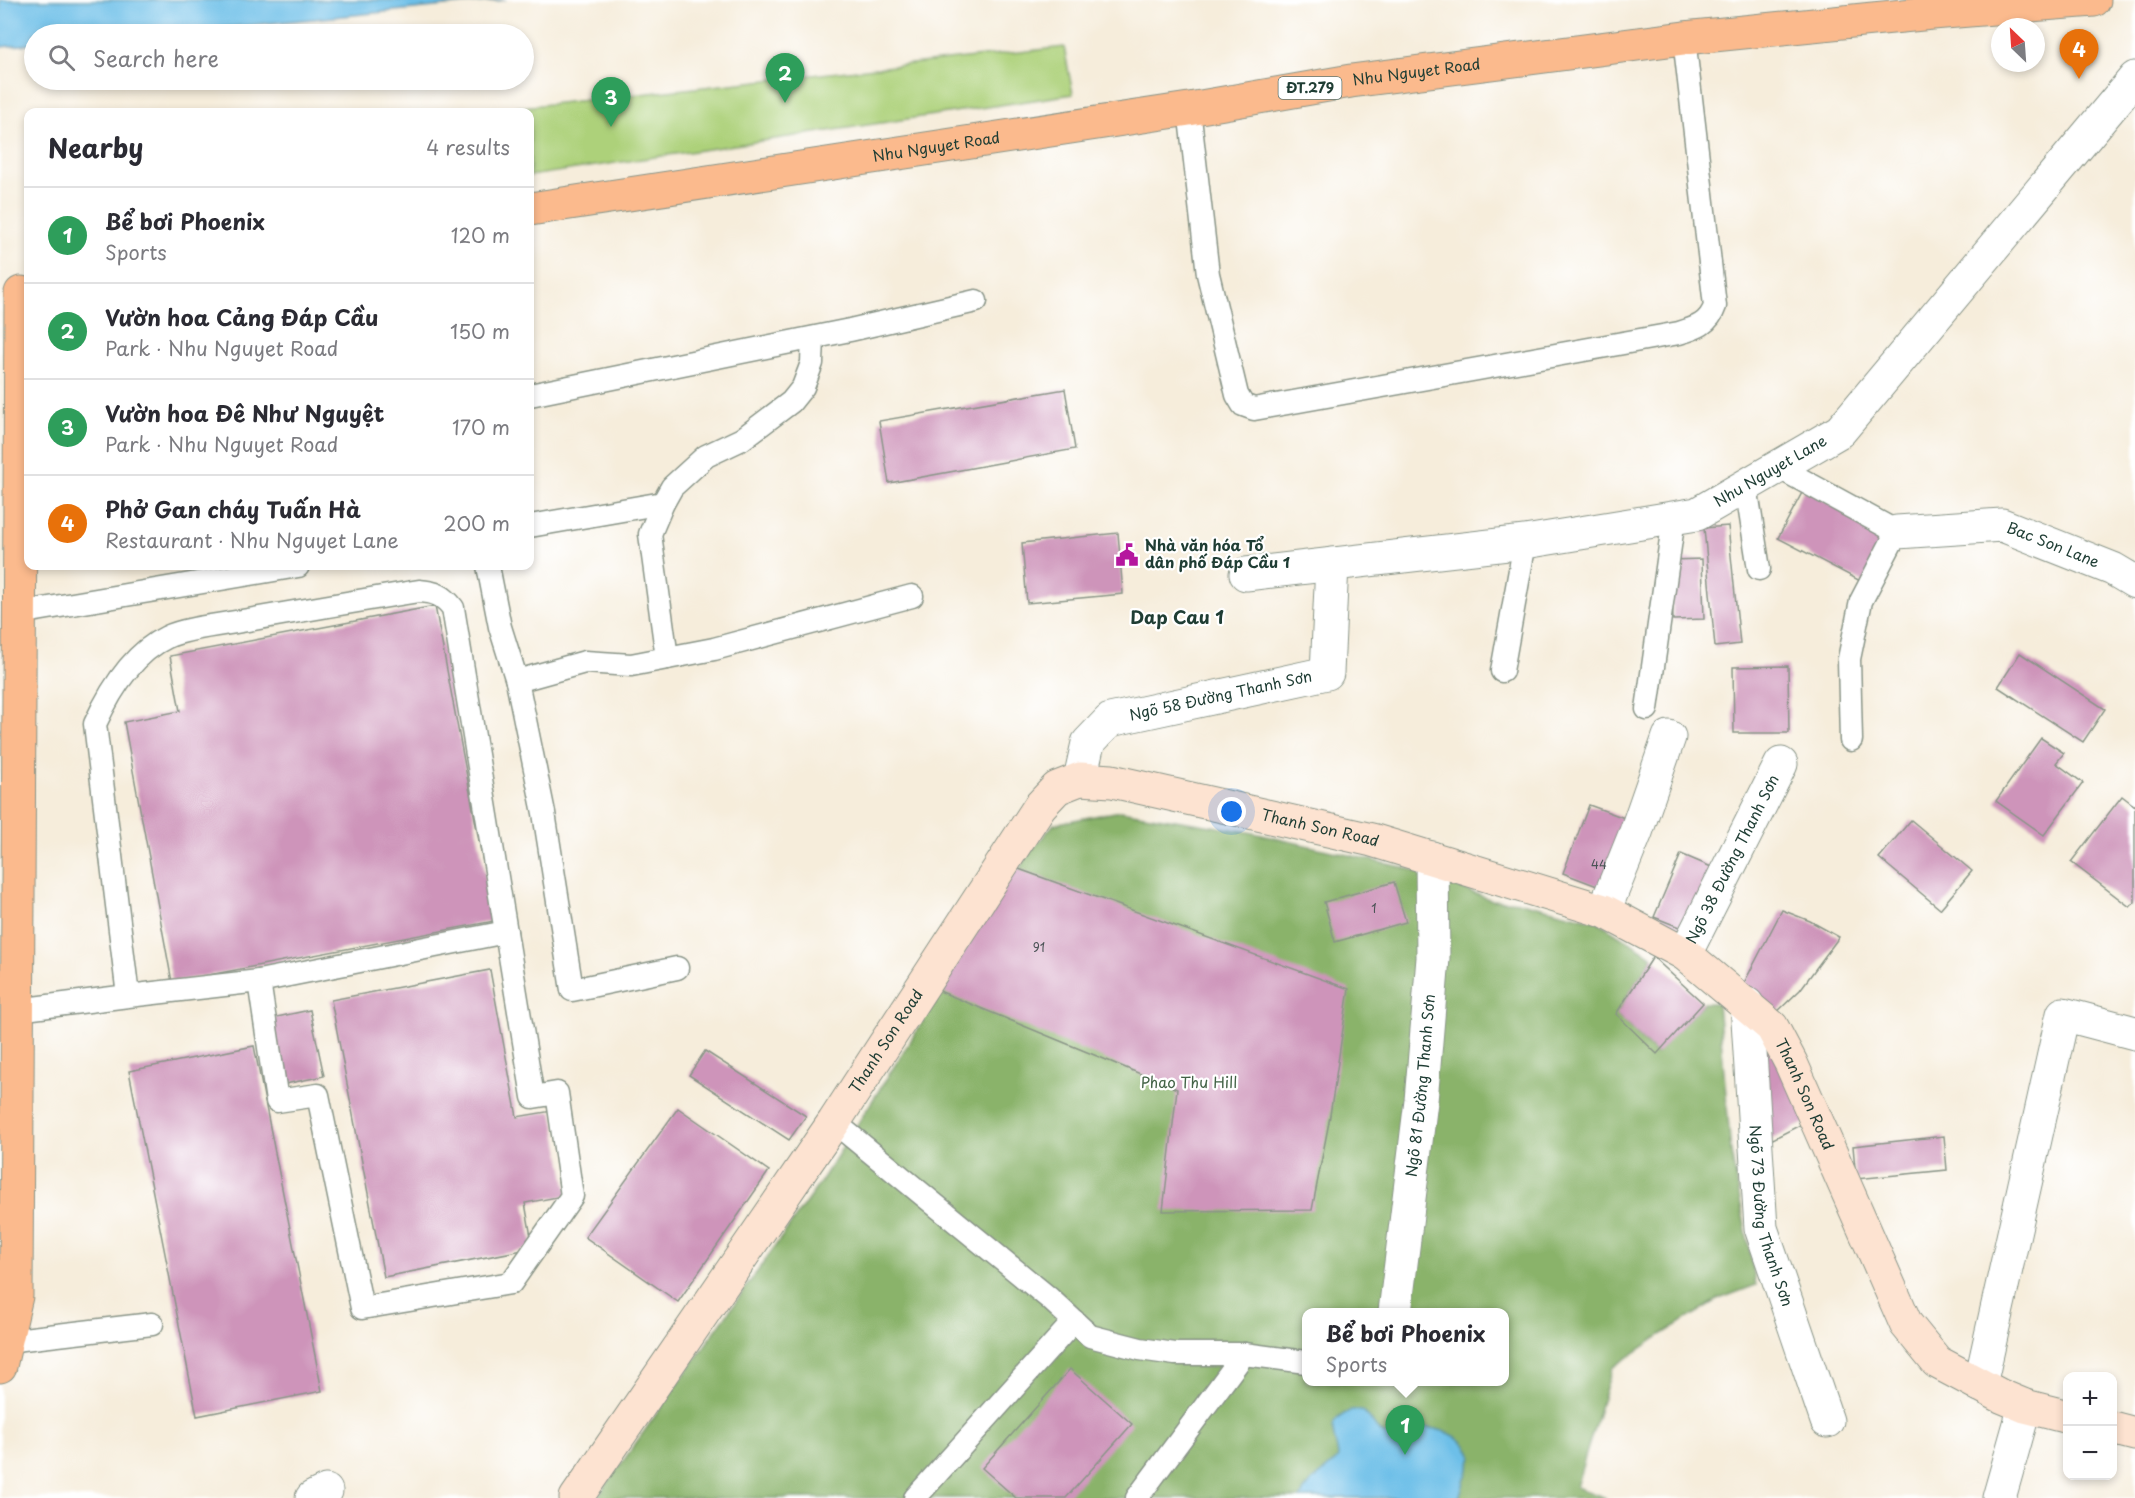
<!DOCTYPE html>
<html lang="en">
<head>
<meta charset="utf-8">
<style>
	:root { --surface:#fff; --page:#f2f2f3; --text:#2b2b33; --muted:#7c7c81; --line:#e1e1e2; --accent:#b45309 }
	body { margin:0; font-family:"Playpen Sans",sans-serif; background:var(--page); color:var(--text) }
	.controls { position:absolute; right:18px; bottom:18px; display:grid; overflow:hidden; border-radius:12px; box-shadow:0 3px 9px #0003 }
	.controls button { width:54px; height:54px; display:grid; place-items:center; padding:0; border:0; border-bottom:2px solid var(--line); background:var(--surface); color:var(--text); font:30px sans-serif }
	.compass { position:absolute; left:1991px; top:18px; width:54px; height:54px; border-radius:50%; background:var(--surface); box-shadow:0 3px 9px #0003; rotate:335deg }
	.you { position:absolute; left:1232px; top:812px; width:21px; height:21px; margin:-15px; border:4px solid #fff; border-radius:50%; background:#1a73e8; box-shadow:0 0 0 9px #1a73e833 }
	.badge { display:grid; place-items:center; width:39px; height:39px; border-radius:50%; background:var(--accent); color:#fff; font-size:20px; font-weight:700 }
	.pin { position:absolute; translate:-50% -50px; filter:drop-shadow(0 2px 3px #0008) }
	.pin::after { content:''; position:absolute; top:32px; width:21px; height:18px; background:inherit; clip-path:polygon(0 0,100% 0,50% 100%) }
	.popup { position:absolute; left:1302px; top:1308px; width:207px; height:78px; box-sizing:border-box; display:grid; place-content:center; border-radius:12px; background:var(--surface); filter:drop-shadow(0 2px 4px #0005); font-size:20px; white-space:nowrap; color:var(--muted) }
	.popup b { font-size:22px; color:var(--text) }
	.popup::after { content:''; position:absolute; left:50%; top:100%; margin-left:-12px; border:12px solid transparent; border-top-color:var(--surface) }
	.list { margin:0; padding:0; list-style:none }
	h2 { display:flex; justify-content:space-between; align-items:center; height:78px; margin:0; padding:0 24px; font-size:26px }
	h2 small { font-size:20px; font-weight:400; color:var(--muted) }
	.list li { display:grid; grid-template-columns:39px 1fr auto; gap:18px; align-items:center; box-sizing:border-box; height:96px; padding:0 24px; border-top:2px solid var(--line) }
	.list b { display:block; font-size:22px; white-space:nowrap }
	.list p { margin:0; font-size:20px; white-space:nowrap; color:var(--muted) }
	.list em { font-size:20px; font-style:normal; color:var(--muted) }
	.icon { flex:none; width:33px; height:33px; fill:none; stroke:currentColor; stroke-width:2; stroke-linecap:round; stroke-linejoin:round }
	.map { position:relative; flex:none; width:2135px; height:1498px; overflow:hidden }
	.search { position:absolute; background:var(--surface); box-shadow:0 3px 9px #0003; left:24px; top:24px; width:510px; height:66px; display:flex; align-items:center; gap:15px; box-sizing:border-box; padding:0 21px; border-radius:33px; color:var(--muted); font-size:22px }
	.panel { position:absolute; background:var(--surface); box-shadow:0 3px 9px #0003; left:24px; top:108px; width:510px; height:462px; border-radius:12px }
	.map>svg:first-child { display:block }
	.green { fill:#add17a; stroke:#668757; stroke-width:1.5 }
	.forest { fill:#8ab36a; stroke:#54784f; stroke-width:1.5; fill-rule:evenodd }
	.water { fill:#6dbfe8; stroke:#467e8e; stroke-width:1.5 }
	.building { fill:#ce94ba }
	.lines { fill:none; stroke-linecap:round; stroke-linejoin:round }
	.lane-casing { stroke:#8a9588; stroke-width:25 }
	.street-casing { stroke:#8a9588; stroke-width:35 }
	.secondary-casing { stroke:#8a9588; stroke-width:35 }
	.primary-casing { stroke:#8a9588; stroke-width:35 }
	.lane { stroke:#fff; stroke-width:22 }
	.street { stroke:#fff; stroke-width:33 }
	.secondary { stroke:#fde3d1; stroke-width:33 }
	.primary { stroke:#fbba8d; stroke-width:33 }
	.labels { text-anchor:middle; stroke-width:4.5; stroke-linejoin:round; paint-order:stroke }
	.number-label { font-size:12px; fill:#4b5356 }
	.shield { fill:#fff; stroke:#627771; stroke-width:1.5 }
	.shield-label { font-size:14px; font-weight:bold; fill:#1f3d34 }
	.street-label { font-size:15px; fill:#1f3d34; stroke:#fff }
	.poi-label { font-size:15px; font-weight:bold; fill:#1f3d34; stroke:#fff; text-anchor:start }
	.park-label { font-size:15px; fill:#426246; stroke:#fff }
	.quarter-label { font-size:18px; font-weight:bold; fill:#1f3d34; stroke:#fff }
</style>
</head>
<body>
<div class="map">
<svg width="2135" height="1498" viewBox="0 0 2135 1498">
	<rect width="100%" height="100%" fill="#fff"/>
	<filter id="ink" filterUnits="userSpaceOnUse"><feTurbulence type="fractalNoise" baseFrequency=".0167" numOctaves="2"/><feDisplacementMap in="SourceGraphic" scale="12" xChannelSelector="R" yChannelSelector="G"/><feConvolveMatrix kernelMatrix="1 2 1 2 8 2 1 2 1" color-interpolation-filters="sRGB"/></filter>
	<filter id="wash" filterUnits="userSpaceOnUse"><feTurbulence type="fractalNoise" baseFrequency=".008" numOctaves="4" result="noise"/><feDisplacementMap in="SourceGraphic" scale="24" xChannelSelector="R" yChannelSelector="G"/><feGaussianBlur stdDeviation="1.35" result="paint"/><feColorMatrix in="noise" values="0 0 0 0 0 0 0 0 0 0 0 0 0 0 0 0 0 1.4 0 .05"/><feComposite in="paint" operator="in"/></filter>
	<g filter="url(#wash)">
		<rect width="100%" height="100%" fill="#f6eddb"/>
		<polygon class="green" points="1064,47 1073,94 530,176 530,112 478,112"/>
		<path class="forest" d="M1120 811 1249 832 1410 869 1492 900 1521 902 1597 921 1653 957 1616 1014 1656 1054 1703 1003H1718L1731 1152 1756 1285 1719 1299 1661 1335 1612 1368 1576 1487 1606 1498H597L822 1180 1031 851 1054 824ZM1306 1312H1504V1382H1306Z"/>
		<g class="water">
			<polygon points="0,0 506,0 160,34 34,34 34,44 0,47"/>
			<path d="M1350 1411C1355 1411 1360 1409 1365 1413 1376 1423 1376 1438 1394 1434 1400 1433 1404 1433 1408 1428 1432 1425 1464 1432 1472 1457L1459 1498H1300C1309 1479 1326 1473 1338 1458 1337 1435 1321 1424 1350 1411Z"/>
		</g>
		<g id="blocks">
			<g class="building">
				<polygon points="1065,389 1075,449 889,483 879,421"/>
				<polygon points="1804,489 1892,535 1866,584 1778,538"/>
				<polygon points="1728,526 1740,644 1715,647 1704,528"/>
				<polygon points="1118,533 1123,594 1027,603 1022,543"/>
				<polygon points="1702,559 1704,619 1673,620 1671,560"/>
				<polygon points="435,606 494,921 172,982 124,722 180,711 170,656"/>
				<polygon points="2020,653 2105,709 2083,742 1998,687"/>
				<polygon points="1788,666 1789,733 1734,733 1733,667"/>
				<polygon points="2041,738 2064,753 2056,763 2083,783 2044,835 1996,801"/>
				<polygon points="2122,796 2135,806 2135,902 2130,907 2071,862"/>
				<polygon points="1589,805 1630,820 1605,889 1563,873"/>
				<polygon points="1911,820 1972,871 1940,909 1879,858"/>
				<polygon points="1681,854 1716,869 1689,931 1654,917"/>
				<polygon points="1016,868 1349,989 1329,1122 1312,1210 1163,1211 1177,1089 939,991"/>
				<polygon points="1394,882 1406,922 1335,942 1324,902"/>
				<polygon points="1782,910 1810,921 1839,937 1800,990 1776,1013 1743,985"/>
				<polygon points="1653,957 1703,1003 1657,1054 1616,1014"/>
				<polygon points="490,970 517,1117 552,1111 568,1195 525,1203 533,1248 384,1277 331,1000"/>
				<polygon points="310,1010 324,1076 285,1084 272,1018"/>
				<polygon points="1775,1040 1812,1119 1763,1144 1754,1051"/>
				<polygon points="254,1046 322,1391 197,1416 129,1071"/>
				<polygon points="705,1051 806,1116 789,1140 689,1075"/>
				<polygon points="678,1108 769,1171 678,1302 585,1237"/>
				<polygon points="1944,1136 1947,1170 1856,1179 1853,1146"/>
				<polygon points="1070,1369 1132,1424 1066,1498 1016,1498 982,1468"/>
			</g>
		</g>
	</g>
	<g filter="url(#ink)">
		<use href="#blocks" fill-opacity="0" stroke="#8a9588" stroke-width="1.5"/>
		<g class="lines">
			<g class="lane-casing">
				<g id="lane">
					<path d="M1189 109 1208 274 1237 395 1243 405 1254 409 1679 333C1696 328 1709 324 1715 306L1684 38"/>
					<polyline points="530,395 850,330 976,301"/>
					<polyline points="1778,467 1897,532 1861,601 1849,659 1851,740"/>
					<polyline points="1746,486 1759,569"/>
					<polyline points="530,526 663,503"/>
					<polyline points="488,566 500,627 517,681 544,813 572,990 677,968"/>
					<polyline points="19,613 298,566"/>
					<polyline points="667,658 650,534 663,503 672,487 706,456 742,439 791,402 803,387 812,363 813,338"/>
					<polyline points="1502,671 1525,542"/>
					<polyline points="517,681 585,662 631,665 714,649 912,596"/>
					<polyline points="1647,709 1674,518"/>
					<polyline points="259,981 506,932"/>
					<path d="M17 1010 128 996 95 724C110 691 133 653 167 637 185 628 226 624 248 620 305 610 362 600 419 591 435 592 443 595 453 608L533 1097 557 1093 572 1196 511 1283 362 1308 318 1095 277 1101 259 981 128 996"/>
					<polyline points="834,1122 1049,1298 1090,1336 1140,1349 1175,1354 1244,1354 1306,1362"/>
					<polyline points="6,1341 152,1324"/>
					<polyline points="915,1498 1074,1321"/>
					<polyline points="1137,1498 1244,1354"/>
				</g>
			</g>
			<g class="street-casing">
				<g id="street">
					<path id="s1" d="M1897 532 2002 525 2113 569 2135 582"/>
					<path id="s2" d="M1246 574 1525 542 1697 514 1840 431 2135 78"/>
					<path id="s3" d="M1080 779 1088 743 1110 720 1327 673 1332 564"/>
					<polyline points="1604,911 1636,832 1669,737"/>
					<path id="s4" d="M1685 954 1781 764"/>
					<path id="s5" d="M1747 1004 1761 1228 1827 1421"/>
					<path id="s6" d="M1395 1312 1421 1101 1433 958 1432 858"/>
					<polyline points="1980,1385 2063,1014 2135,1033"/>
					<polyline points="312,1498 326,1491"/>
					<polyline points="1999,1498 2025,1406"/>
				</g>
			</g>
			<g class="secondary-casing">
				<g id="secondary">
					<polyline points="2112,1428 2135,1434"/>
					<path id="s7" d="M576 1498 834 1122 1040 806 1057 788 1080 779 1112 781 1372 840 1604 911 1685 954 1772 1027 1791 1063 1906 1324 1937 1362 2001 1396 2025 1406 2068 1417"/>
				</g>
			</g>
			<g class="primary-casing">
				<g id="primary">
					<path id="s8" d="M530 209 1189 109 1351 81 1684 38 1932 13 2094 0"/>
					<polyline points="0,1366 16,1296 21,293"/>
				</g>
			</g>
			<use href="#lane" class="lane"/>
			<use href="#street" class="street"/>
			<use href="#secondary" class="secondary"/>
			<use href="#primary" class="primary"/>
		</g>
	</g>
	<defs>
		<g id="civic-bare" transform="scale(1.8)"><path d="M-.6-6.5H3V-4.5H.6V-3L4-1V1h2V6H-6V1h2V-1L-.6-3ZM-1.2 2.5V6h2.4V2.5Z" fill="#b5179e" stroke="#fff" stroke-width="2.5" paint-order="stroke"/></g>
	</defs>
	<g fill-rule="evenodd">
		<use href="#civic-bare" x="1127" y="555"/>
	</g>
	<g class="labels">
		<g class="number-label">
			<text x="1599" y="869">44</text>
			<text x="1374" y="913">1</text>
			<text x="1039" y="952">91</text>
		</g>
		<rect class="shield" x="1278.5" y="77" width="63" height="22" rx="4.5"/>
		<g class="shield-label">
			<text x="1310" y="93">ĐT.279</text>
		</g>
		<g class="street-label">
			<text dy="5" stroke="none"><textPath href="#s8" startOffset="897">Nhu Nguyet Road</textPath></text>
			<text dy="5" stroke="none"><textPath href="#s8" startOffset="411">Nhu Nguyet Road</textPath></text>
			<text dy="5" stroke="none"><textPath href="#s2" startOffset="540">Nhu Nguyet Lane</textPath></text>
			<text dy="5" stroke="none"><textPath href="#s1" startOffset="160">Bac Son Lane</textPath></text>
			<text dy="5" stroke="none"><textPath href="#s3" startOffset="182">Ngõ 58 Đường Thanh Sơn</textPath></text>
			<text dy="5" stroke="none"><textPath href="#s7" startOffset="1128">Thanh Son Road</textPath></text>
			<text dy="5" stroke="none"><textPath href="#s4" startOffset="106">Ngõ 38 Đường Thanh Sơn</textPath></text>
			<text dy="5" stroke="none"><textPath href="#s7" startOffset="552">Thanh Son Road</textPath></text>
			<text dy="5" stroke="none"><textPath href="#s6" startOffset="228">Ngõ 81 Đường Thanh Sơn</textPath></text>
			<text dy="5" stroke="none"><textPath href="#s7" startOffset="1704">Thanh Son Road</textPath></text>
			<text dy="5" stroke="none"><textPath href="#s5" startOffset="214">Ngõ 73 Đường Thanh Sơn</textPath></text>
		</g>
		<g class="poi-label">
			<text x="1145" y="551">Nhà văn hóa Tổ<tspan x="1145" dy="17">dân phố Đáp Cầu 1</tspan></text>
		</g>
		<g class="park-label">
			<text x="1189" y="1088">Phao Thu Hill</text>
		</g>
		<g class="quarter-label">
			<text x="1177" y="624">Dap Cau 1</text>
		</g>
	</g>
</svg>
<div class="controls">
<button>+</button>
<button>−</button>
</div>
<svg class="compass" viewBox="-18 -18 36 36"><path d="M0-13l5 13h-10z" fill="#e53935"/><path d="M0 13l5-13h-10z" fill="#7c7c81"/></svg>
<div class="you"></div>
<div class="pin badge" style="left:1405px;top:1455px;background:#2e9e5b">1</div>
<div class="popup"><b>Bể bơi Phoenix</b>Sports</div>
<div class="pin badge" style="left:785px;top:103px;background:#2e9e5b">2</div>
<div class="pin badge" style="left:611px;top:127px;background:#2e9e5b">3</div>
<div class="pin badge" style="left:2079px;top:79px;background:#e8710a">4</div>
<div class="search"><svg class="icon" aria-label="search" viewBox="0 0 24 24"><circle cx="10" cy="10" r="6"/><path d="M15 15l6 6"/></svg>Search here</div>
<section class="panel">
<h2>Nearby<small>4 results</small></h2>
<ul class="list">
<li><span class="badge" style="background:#2e9e5b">1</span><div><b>Bể bơi Phoenix</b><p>Sports</p></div><em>120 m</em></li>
<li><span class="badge" style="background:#2e9e5b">2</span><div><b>Vườn hoa Cảng Đáp Cầu</b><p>Park · Nhu Nguyet Road</p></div><em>150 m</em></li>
<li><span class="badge" style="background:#2e9e5b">3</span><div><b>Vườn hoa Đê Như Nguyệt</b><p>Park · Nhu Nguyet Road</p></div><em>170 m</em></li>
<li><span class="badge" style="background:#e8710a">4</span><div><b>Phở Gan cháy Tuấn Hà</b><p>Restaurant · Nhu Nguyet Lane</p></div><em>200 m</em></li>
</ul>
</section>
</div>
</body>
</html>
